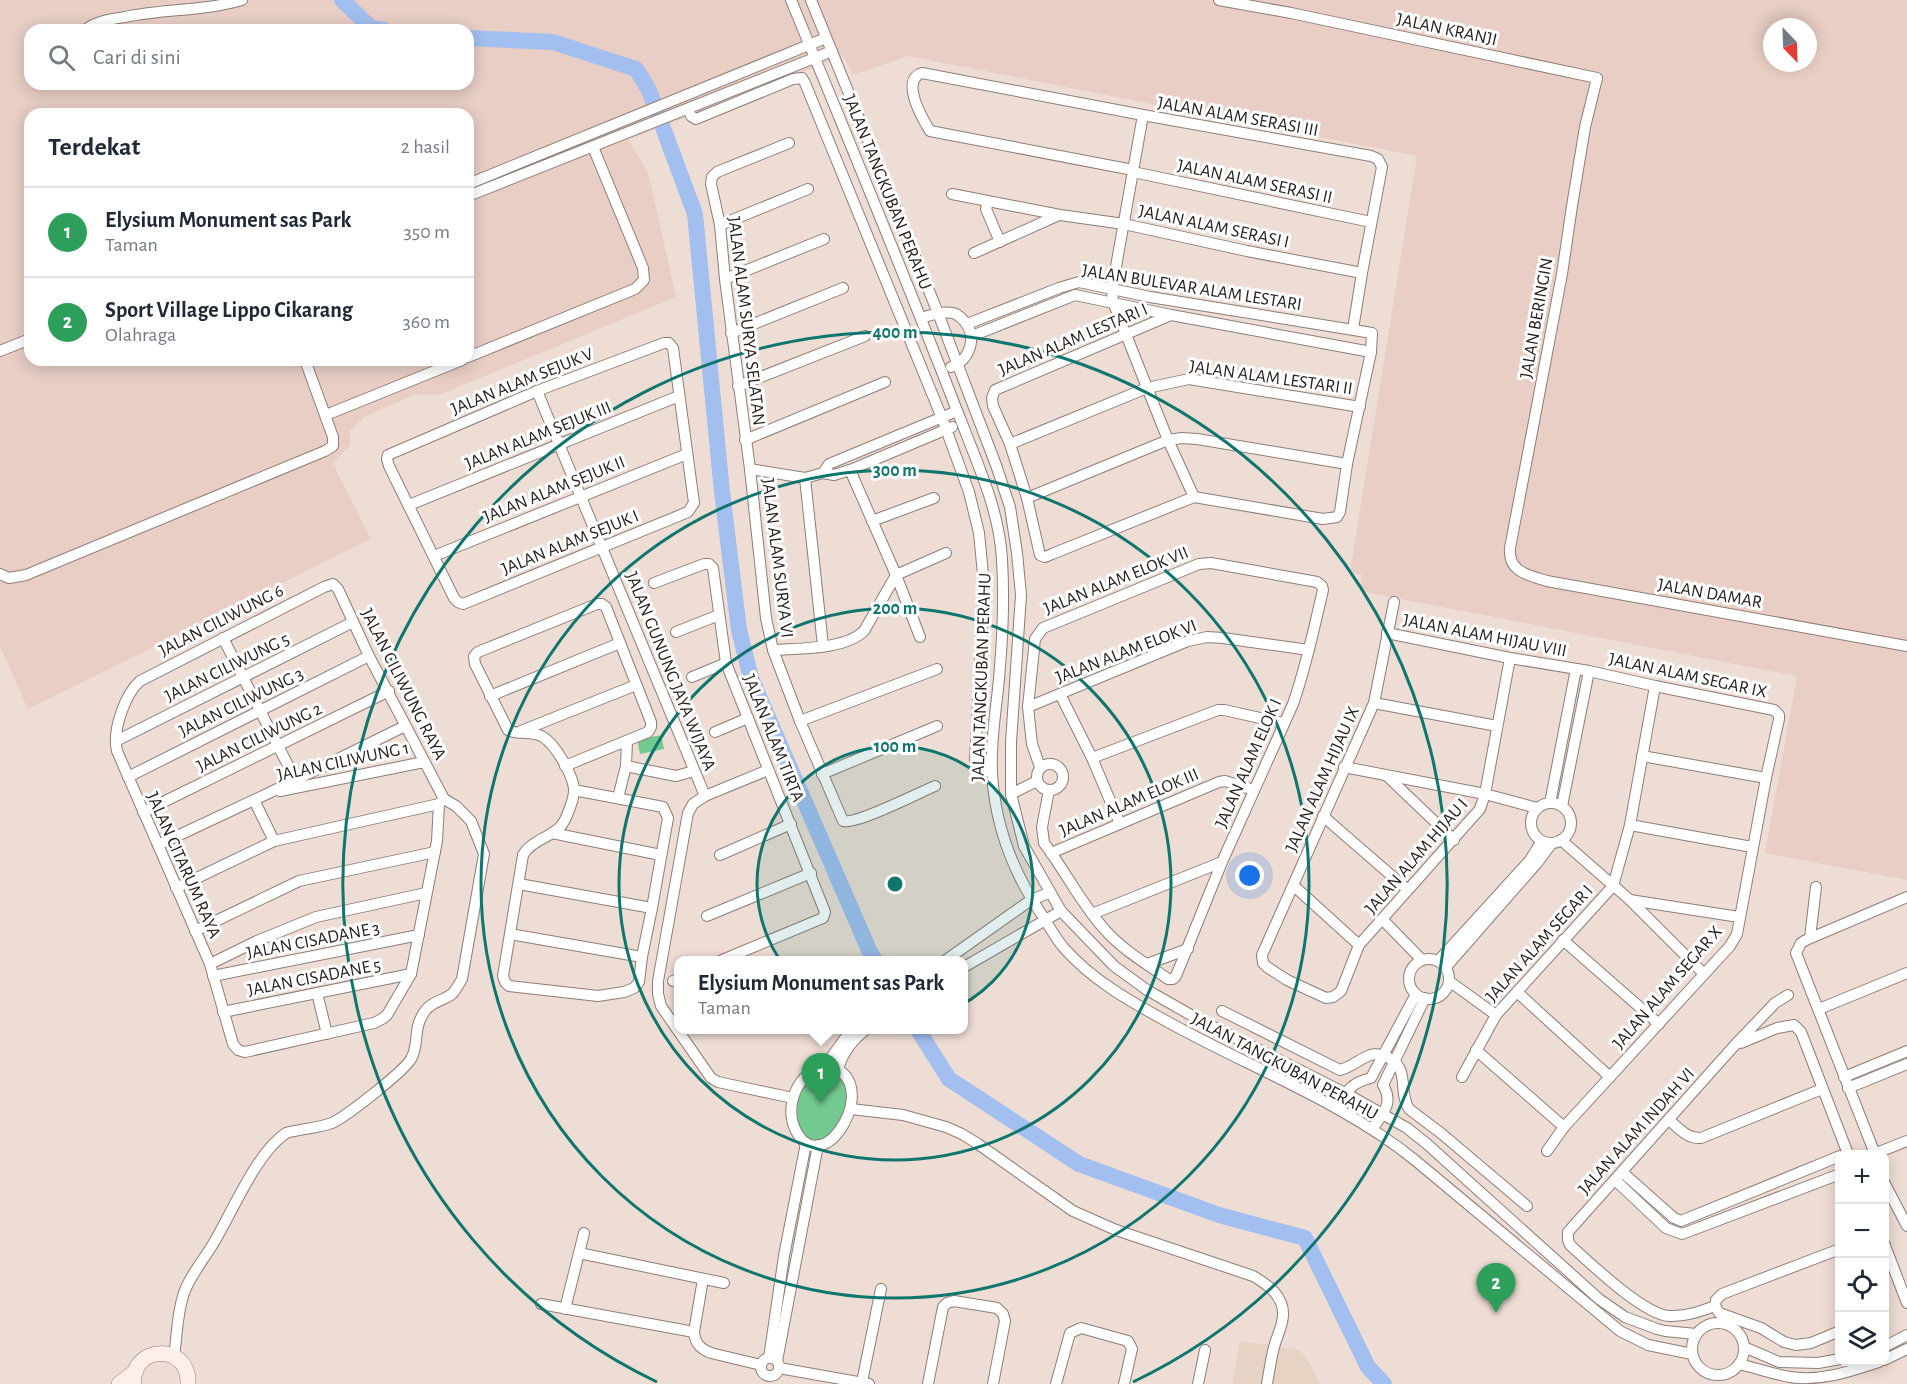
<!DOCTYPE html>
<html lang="id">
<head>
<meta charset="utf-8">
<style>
	:root { --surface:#fff; --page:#f2f2f3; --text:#1f2937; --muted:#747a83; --line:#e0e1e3; --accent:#874b07 }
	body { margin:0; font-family:"Alegreya Sans",sans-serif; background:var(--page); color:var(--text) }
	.controls { position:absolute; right:18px; bottom:18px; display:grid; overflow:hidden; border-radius:12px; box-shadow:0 3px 15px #0003 }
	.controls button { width:54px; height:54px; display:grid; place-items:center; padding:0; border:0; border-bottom:2px solid var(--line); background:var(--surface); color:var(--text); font:30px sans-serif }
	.compass { position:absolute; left:1763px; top:18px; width:54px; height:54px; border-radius:50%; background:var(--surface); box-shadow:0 3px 15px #0003; rotate:157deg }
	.you { position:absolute; left:1250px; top:876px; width:21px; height:21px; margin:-15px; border:4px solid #fff; border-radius:50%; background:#1a73e8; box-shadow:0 0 0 9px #1a73e833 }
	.badge { display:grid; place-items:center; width:39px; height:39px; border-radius:50%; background:var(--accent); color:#fff; font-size:20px; font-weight:700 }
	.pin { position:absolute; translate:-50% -50px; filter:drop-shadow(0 2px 3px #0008) }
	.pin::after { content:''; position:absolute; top:32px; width:21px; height:18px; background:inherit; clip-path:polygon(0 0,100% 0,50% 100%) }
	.popup { position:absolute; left:674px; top:956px; width:294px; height:78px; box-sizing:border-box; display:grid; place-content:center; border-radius:12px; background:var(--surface); filter:drop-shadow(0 2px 4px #0005); font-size:20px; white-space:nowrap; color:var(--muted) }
	.popup b { font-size:22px; color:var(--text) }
	.popup::after { content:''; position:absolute; left:50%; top:100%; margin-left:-12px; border:12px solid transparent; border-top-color:var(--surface) }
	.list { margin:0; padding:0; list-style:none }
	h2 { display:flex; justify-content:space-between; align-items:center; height:78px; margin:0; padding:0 24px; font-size:26px }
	h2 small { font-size:20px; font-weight:400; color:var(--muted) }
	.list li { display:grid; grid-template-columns:39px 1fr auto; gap:18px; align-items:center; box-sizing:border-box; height:90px; padding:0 24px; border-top:2px solid var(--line) }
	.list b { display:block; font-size:22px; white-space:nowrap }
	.list p { margin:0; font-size:20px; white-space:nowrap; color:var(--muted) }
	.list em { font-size:20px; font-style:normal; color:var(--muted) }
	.icon { flex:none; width:33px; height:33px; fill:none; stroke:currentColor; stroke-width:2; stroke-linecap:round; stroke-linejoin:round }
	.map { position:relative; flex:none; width:1907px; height:1384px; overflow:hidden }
	.search { position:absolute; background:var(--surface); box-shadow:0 3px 15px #0003; left:24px; top:24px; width:450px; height:66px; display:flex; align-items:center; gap:15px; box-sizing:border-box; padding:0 21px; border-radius:18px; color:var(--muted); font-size:22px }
	.panel { position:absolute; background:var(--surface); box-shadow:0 3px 15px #0003; left:24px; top:108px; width:450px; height:258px; border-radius:18px }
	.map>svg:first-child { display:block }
	.commercial { fill:#e7d3c4 }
	.built { fill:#e8cec5; fill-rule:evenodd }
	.green { fill:#72ca90 }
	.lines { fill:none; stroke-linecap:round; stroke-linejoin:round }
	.river { stroke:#a2bfef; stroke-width:16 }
	.street-casing { stroke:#8d7d76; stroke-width:12 }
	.secondary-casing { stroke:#8d7d76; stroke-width:16 }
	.street { stroke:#fff; stroke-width:10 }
	.secondary { stroke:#fdeee9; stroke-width:15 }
	.ring { fill:none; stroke:#0f766e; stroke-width:3 }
	.labels { text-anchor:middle; stroke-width:6; stroke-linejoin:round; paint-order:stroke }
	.street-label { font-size:18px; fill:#27201e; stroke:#fff }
	.centre { fill:#0f766e; stroke:#fff; stroke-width:3 }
	.ring-label { font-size:18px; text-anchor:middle; font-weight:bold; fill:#0f766e; stroke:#fff; stroke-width:6; stroke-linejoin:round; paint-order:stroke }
</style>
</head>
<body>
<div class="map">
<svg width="1907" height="1384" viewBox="0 0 1907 1384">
	<rect width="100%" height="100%" fill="#eeddd5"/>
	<polygon class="commercial" points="1240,1341 1300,1350 1315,1372 1319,1384 1232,1384"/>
	<path class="built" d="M0 0H1907V880L1765 853 1797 676 1360 591 1362 575 1350 572 1417 156 908 56 852 75 844 56 628 140 648 172 676 297 439 395H413L364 417 350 431V445L334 463 337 472 371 539 28 709 0 646ZM1772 27H1808V63H1772ZM30 30H468V84H30ZM30 114H468V360H30Z"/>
	<g class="green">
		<polygon points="661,735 664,749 640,754 637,740"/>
		<polygon points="837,1069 849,1088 849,1109 824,1142 801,1137 793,1098 812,1071"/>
	</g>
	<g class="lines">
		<g class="river">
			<polyline points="342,0 371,28 383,30"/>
			<polyline points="468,38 553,42 636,69 649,90 695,214 722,492 739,630 751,678 869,950 875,960"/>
			<polyline points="918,1030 949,1079 1079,1164 1219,1215 1305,1238 1368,1367 1384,1384"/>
		</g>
		<g class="street-casing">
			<g id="street">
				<path d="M791 0C840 119 889 237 936 357 945 379 953 401 962 423 979 468 999 510 1002 559 1004 594 1003 631 1000 666 998 701 990 737 992 773 995 825 1014 875 1044 918 1050 928 1056 939 1064 948 1092 980 1131 1002 1168 1022 1249 1067 1345 1103 1416 1161L1620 1331 1648 1345 1692 1354"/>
				<polyline points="811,0 938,313 996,465 1010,507 1017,553 1021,595 1011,742 1011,794 1024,846 1061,911 1114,966 1147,990 1198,1019 1347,1094 1407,1128 1427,1144 1599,1299 1625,1317 1657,1329 1665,1331 1696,1334"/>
				<path d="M1219 0 1291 13 1597 78 1585 127 1572 206 1562 274 1510 548C1508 572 1528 575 1547 581L1907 646"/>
				<path d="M85 30C96 21 111 19 125 17 163 9 205 11 242 0"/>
				<polyline points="688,109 691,116 696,119 793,79 802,78 805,83 942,418 969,492 979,533 984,585 975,761 977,767 992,772"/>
				<polyline points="1143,115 1112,289 1113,302 1168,440 1194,497"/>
				<path d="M789 143 717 172 712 177 711 184 720 225 725 279 750 469 766 618 773 650 800 721 843 821C856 825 918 793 935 786"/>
				<path d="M1133 170 930 131C922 118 900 80 922 73L1143 115 1371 156 1378 159 1382 167 1362 273 1353 329"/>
				<polyline points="1133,172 1371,222"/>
				<polyline points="468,184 826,38"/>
				<polyline points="952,194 1060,215 1124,224 1247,251 1362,273"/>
				<polyline points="468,196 832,51"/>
				<polyline points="988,201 986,209 1000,242"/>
				<polyline points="720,225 808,189"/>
				<polyline points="974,253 1059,215"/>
				<polyline points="725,279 824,239"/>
				<path d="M921 318C931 315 942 311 953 313 958 314 961 318 964 321 978 336 970 361 951 367"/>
				<polyline points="967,324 1059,288 1079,282 1150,297 1372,333 1371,352 1347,464 1340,512 1337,517 1323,519 1194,497 1052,554 1045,557 1040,555 1027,498 1010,444 993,406 992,398 995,390 1171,315"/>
				<polyline points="731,333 843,288"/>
				<polyline points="972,336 1075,295 1171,315 1371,352"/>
				<polygon points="664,343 669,343 673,348 694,503 688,512 463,604 458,602 454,598 389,466 387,459 388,455 537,391"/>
				<polyline points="0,351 30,339"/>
				<polyline points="468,357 635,289 644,280 643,268 593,147"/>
				<polyline points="738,386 865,336"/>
				<polyline points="537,391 705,796 693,804 688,813 658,981 658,994 661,1006 711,1078 718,1082 793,1098"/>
				<polyline points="326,415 462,360"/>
				<polyline points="745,440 885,382"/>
				<polyline points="1010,444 1147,388 1189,379 1360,407"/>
				<polyline points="750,469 805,478 823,473 834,475 850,470 952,427"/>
				<polyline points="850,470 896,575 920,637"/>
				<polyline points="823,473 829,464 957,411"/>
				<polyline points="805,478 823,646"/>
				<polyline points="1027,498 1168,440 1182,438 1197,439 1347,464"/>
				<polyline points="409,505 679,396"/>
				<polyline points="872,521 934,498"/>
				<polyline points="434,556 687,454"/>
				<polyline points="0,574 9,578 26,575 325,451 333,446 333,437 305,360"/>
				<polyline points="654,583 704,564 709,564 713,568 726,663 825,912 823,918 722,960"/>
				<path d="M333 584 338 589 369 656 444 799 439 804 437 841 411 974 387 1015 382 1019 374 1023 245 1052 238 1050 233 1044 210 964 117 751C112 731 125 694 140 681L324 587Z"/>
				<polyline points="1394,602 1374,703 1262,955 1263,963 1267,967 1287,980 1326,998 1333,997 1341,991 1359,945 1480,809 1485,794 1510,658"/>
				<polyline points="676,632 719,615"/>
				<polyline points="1387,633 1510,658 1589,671 1655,686 1774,710 1779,715 1779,719 1766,778 1737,934 1730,946 1564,1127 1547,1151"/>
				<polyline points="223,638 295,779"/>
				<path d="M773 650C800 648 844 650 864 631L896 575 946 553"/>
				<polyline points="692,677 726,663"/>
				<polyline points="1060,694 1092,758 1120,824"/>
				<polyline points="490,696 620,643"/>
				<polyline points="1374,703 1497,726"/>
				<polyline points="1028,707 1188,641 1207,637 1223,638 1309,650"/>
				<polyline points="800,721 937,669"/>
				<polyline points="521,731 636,685"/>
				<polyline points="715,732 748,718"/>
				<polyline points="116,741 353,622"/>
				<polyline points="1642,756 1766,778"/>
				<polyline points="1092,758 1218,710 1224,710 1283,723"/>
				<circle cx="1050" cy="777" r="13"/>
				<path d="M565 766 648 732 651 727V722L606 607 602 604H597L478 652 474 656 475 664 508 730C518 736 532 730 543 737 556 745 572 774 574 788 575 797 566 821 560 827 549 838 531 841 523 855L503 976 505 982 509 986 598 996 624 992 634 988 639 982 642 957 652 908 668 818 663 807 574 790"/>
				<polyline points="626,766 676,776 694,771"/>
				<path d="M1040 767 1032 744 1028 707 1035 639 1043 628 1199 564 1211 563 1317 582 1322 586 1323 590C1314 628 1306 667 1293 704L1222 862 1176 976 1173 979H1168C1147 964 1123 950 1106 931 1081 904 1066 872 1044 843L1042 827 1049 790"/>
				<polyline points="1344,767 1485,794 1537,808"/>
				<polyline points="822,774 937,726"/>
				<polyline points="128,777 369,656"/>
				<polyline points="1388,777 1454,840"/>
				<polyline points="280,791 424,762"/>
				<polyline points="1011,794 1037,781"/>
				<polyline points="705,796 768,770"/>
				<polyline points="618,798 626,766 627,741"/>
				<polyline points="254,800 274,841"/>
				<polyline points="1550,803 1576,669"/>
				<circle cx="1551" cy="823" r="20"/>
				<polyline points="1562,806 1589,671"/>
				<polyline points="143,812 389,691"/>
				<polyline points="1323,816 1408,890"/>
				<polyline points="1630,825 1752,847"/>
				<polyline points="552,833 661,855"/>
				<polyline points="1561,840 1630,900 1704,974"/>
				<polyline points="158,845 269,793 405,726"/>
				<polyline points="1051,853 1219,782 1225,781 1254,790"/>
				<polyline points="720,855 791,824"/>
				<polyline points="519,884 652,908"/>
				<polyline points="1294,886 1359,945"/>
				<polyline points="176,888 274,841 439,804"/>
				<polyline points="1630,900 1739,917"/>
				<polyline points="1092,914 1222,862"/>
				<polyline points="707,916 811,873"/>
				<polyline points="1383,920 1422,960"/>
				<polyline points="195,931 299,881 435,852"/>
				<polyline points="510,934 642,957"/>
				<polyline points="1810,938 1816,887"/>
				<polyline points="1563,940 1659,1024"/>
				<circle cx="1429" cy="979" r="20"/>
				<polyline points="946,960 1031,900 1049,893"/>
				<polyline points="1438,961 1530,860 1542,841"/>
				<polyline points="210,964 257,941 316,917 426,893"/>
				<polyline points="1147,964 1188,949"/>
				<polyline points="964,967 1061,911"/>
				<polyline points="1446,967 1538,862 1552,843"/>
				<polyline points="213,976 419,935"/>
				<polyline points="673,981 678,979"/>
				<polyline points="1449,981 1496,1015"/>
				<polyline points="1517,992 1610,1077"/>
				<polyline points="317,993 327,1034"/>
				<path d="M1788 995 1775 1003 1734 1046 1568 1232V1240L1570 1245C1590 1263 1643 1314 1669 1316 1685 1317 1701 1311 1715 1306L1716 1300 1722 1294 1840 1249"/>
				<polyline points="1819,1009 1907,973"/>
				<path d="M1222 1011 1340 1070C1351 1067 1360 1059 1370 1055 1377 1053 1383 1055 1389 1058 1410 1069 1398 1092 1409 1109L1442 1134 1527 1206"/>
				<polyline points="223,1012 411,974"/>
				<polyline points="1741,1043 1777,1028 1794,1025 1801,1032 1848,1154"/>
				<polyline points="1476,1050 1564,1127"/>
				<polyline points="825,1066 851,1030"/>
				<path d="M827 1066C887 1078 823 1185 796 1131 783 1106 798 1070 827 1066Z"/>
				<path d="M838 1068C843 1053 852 1040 865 1030"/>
				<polyline points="1462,1077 1496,1015 1613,886 1630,825 1655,686"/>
				<polyline points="1844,1077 1907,1051"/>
				<polyline points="1848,1088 1907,1064"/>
				<path d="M1337 1108C1347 1091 1350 1083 1371 1078L1416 994"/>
				<path d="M851 1109 903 1115 946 1127 962 1134 978 1144 1073 1211 1116 1230 1253 1276C1267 1284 1284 1296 1283 1315 1283 1325 1277 1336 1274 1347 1271 1359 1269 1372 1267 1384"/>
				<path d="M1669 1120C1679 1128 1687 1139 1701 1138L1822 1089"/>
				<path d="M1372 1129C1383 1114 1394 1103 1383 1085L1425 998"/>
				<polyline points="1874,1154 1907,1141"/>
				<polyline points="1875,1154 1796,953 1801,943 1806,940 1907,897"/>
				<polyline points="1622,1172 1674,1218 1681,1221 1840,1156"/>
				<polyline points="1615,1180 1666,1228 1682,1234 1840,1174"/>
				<polyline points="1884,1182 1907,1226"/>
				<polyline points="1884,1243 1907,1303"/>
				<polyline points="579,1253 724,1283"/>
				<path d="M703 1279 694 1332C695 1344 701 1349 711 1353L761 1365"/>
				<polyline points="541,1304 694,1332"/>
				<polyline points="1715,1306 1719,1313 1761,1328 1784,1342 1796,1345 1811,1343 1840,1331"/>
				<polyline points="565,1309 584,1233"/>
				<circle cx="1718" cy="1349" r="26"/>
				<polyline points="1744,1347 1779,1362 1818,1363 1840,1359"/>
				<polyline points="1884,1347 1907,1335"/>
				<path d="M174 1356C177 1337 177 1315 183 1296 188 1278 203 1261 213 1244 232 1213 256 1153 286 1133 300 1129 319 1128 332 1123 347 1116 403 1072 411 1059 420 1043 412 1029 425 1011 432 1001 443 1001 452 994 456 990 459 984 462 979L484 854 471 821 456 806 444 799"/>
				<polyline points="769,1358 784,1256 806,1143"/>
				<circle cx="770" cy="1367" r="9"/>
				<polyline points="1884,1360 1907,1349"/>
				<polyline points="777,1361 818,1145"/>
				<path d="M1739 1364C1756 1368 1773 1374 1790 1377 1821 1382 1851 1371 1879 1362"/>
				<polyline points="779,1368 869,1384"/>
				<polyline points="862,1382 881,1289"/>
				<polyline points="928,1384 943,1307 947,1303 954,1301 997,1308 1003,1314 1005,1321 993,1384"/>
				<polyline points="1056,1384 1070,1333 1081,1328 1128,1341 1132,1349 1124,1384"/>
				<polyline points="1198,1384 1205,1350"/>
			</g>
		</g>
		<g class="secondary-casing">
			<g id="secondary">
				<polyline points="119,1384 136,1371"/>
				<path d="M134 1384C130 1345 190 1342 188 1384"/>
			</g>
		</g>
		<use href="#street" class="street"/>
		<use href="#secondary" class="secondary"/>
	</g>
	<circle cx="895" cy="884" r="138" fill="#0f766e" fill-opacity=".12"/>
	<g class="ring">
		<circle cx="895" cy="884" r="138"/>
		<circle cx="895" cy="884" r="276"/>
		<circle cx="895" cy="884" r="414"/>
		<path d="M657 1382A552 552 0 1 1 1133 1382"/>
	</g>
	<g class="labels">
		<g class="street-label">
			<text transform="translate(1447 29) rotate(12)" y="6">JALAN KRANJI</text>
			<text transform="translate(1238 116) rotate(10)" y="6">JALAN ALAM SERASI III</text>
			<text transform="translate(1255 181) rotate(12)" y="6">JALAN ALAM SERASI II</text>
			<text transform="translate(888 192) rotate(68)" y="6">JALAN TANGKUBAN PERAHU</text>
			<text transform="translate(1214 226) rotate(12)" y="6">JALAN ALAM SERASI I</text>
			<text transform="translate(1192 287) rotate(9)" y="6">JALAN BULEVAR ALAM LESTARI</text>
			<text transform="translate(1536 318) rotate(-80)" y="6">JALAN BERINGIN</text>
			<text transform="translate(747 321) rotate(83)" y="6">JALAN ALAM SURYA SELATAN</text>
			<text transform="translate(1073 339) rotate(-23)" y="6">JALAN ALAM LESTARI I</text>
			<text transform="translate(1271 377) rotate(8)" y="6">JALAN ALAM LESTARI II</text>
			<text transform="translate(522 381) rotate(-22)" y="6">JALAN ALAM SEJUK V</text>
			<text transform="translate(538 435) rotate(-22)" y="6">JALAN ALAM SEJUK III</text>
			<text transform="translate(554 489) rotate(-22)" y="6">JALAN ALAM SEJUK II</text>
			<text transform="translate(570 542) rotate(-22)" y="6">JALAN ALAM SEJUK I</text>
			<text transform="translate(778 558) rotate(83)" y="6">JALAN ALAM SURYA VI</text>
			<text transform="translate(1116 580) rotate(-22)" y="6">JALAN ALAM ELOK VII</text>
			<text transform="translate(1710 593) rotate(10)" y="6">JALAN DAMAR</text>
			<text transform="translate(221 620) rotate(-27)" y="6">JALAN CILIWUNG 6</text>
			<text transform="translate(1485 635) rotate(11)" y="6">JALAN ALAM HIJAU VIII</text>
			<text transform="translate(1126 651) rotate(-21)" y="6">JALAN ALAM ELOK VI</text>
			<text transform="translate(227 667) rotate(-26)" y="6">JALAN CILIWUNG 5</text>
			<text transform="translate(671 671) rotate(68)" y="6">JALAN GUNUNG JAYA WIJAYA</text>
			<text transform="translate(1688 675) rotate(12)" y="6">JALAN ALAM SEGAR IX</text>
			<text transform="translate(981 677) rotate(-88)" y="6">JALAN TANGKUBAN PERAHU</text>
			<text transform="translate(404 684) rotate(63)" y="6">JALAN CILIWUNG RAYA</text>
			<text transform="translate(241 702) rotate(-26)" y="6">JALAN CILIWUNG 3</text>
			<text transform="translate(259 737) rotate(-26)" y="6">JALAN CILIWUNG 2</text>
			<text transform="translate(774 738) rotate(68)" y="6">JALAN ALAM TIRTA</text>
			<text transform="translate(343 761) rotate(-12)" y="6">JALAN CILIWUNG 1</text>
			<text transform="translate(1248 763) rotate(-66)" y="6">JALAN ALAM ELOK I</text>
			<text transform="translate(1322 779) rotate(-66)" y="6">JALAN ALAM HIJAU IX</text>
			<text transform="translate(1129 802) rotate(-23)" y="6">JALAN ALAM ELOK III</text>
			<text transform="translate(1416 856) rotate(-49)" y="6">JALAN ALAM HIJAU I</text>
			<text transform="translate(184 865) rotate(66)" y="6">JALAN CITARUM RAYA</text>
			<text transform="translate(313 940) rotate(-11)" y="6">JALAN CISADANE 3</text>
			<text transform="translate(1539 943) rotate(-48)" y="6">JALAN ALAM SEGAR I</text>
			<text transform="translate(314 977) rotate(-11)" y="6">JALAN CISADANE 5</text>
			<text transform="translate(1667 987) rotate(-49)" y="6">JALAN ALAM SEGAR X</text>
			<text transform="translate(1285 1066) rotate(28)" y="6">JALAN TANGKUBAN PERAHU</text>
			<text transform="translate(1636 1131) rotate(-48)" y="6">JALAN ALAM INDAH VI</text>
		</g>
	</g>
	<circle cx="895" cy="884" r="9" class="centre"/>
	<g class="ring-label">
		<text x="895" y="338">400 m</text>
		<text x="895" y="476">300 m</text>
		<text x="895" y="614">200 m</text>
		<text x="895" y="752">100 m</text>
	</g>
</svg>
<div class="controls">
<button>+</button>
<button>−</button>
<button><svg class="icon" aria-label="locate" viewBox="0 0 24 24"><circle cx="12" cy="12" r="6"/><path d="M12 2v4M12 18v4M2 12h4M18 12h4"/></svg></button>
<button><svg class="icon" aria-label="layers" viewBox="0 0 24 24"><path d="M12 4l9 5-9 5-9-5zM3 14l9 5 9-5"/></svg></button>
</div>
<svg class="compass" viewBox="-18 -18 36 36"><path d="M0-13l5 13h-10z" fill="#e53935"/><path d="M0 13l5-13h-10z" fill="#747a83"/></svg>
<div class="you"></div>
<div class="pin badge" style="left:821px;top:1103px;background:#2e9e5b">1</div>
<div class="popup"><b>Elysium Monument sas Park</b>Taman</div>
<div class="pin badge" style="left:1496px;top:1313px;background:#2e9e5b">2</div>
<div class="search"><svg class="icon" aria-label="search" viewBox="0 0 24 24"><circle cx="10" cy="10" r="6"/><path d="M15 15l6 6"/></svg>Cari di sini</div>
<section class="panel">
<h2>Terdekat<small>2 hasil</small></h2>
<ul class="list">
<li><span class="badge" style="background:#2e9e5b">1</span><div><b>Elysium Monument sas Park</b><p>Taman</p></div><em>350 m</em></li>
<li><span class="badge" style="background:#2e9e5b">2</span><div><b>Sport Village Lippo Cikarang</b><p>Olahraga</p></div><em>360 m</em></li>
</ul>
</section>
</div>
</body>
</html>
